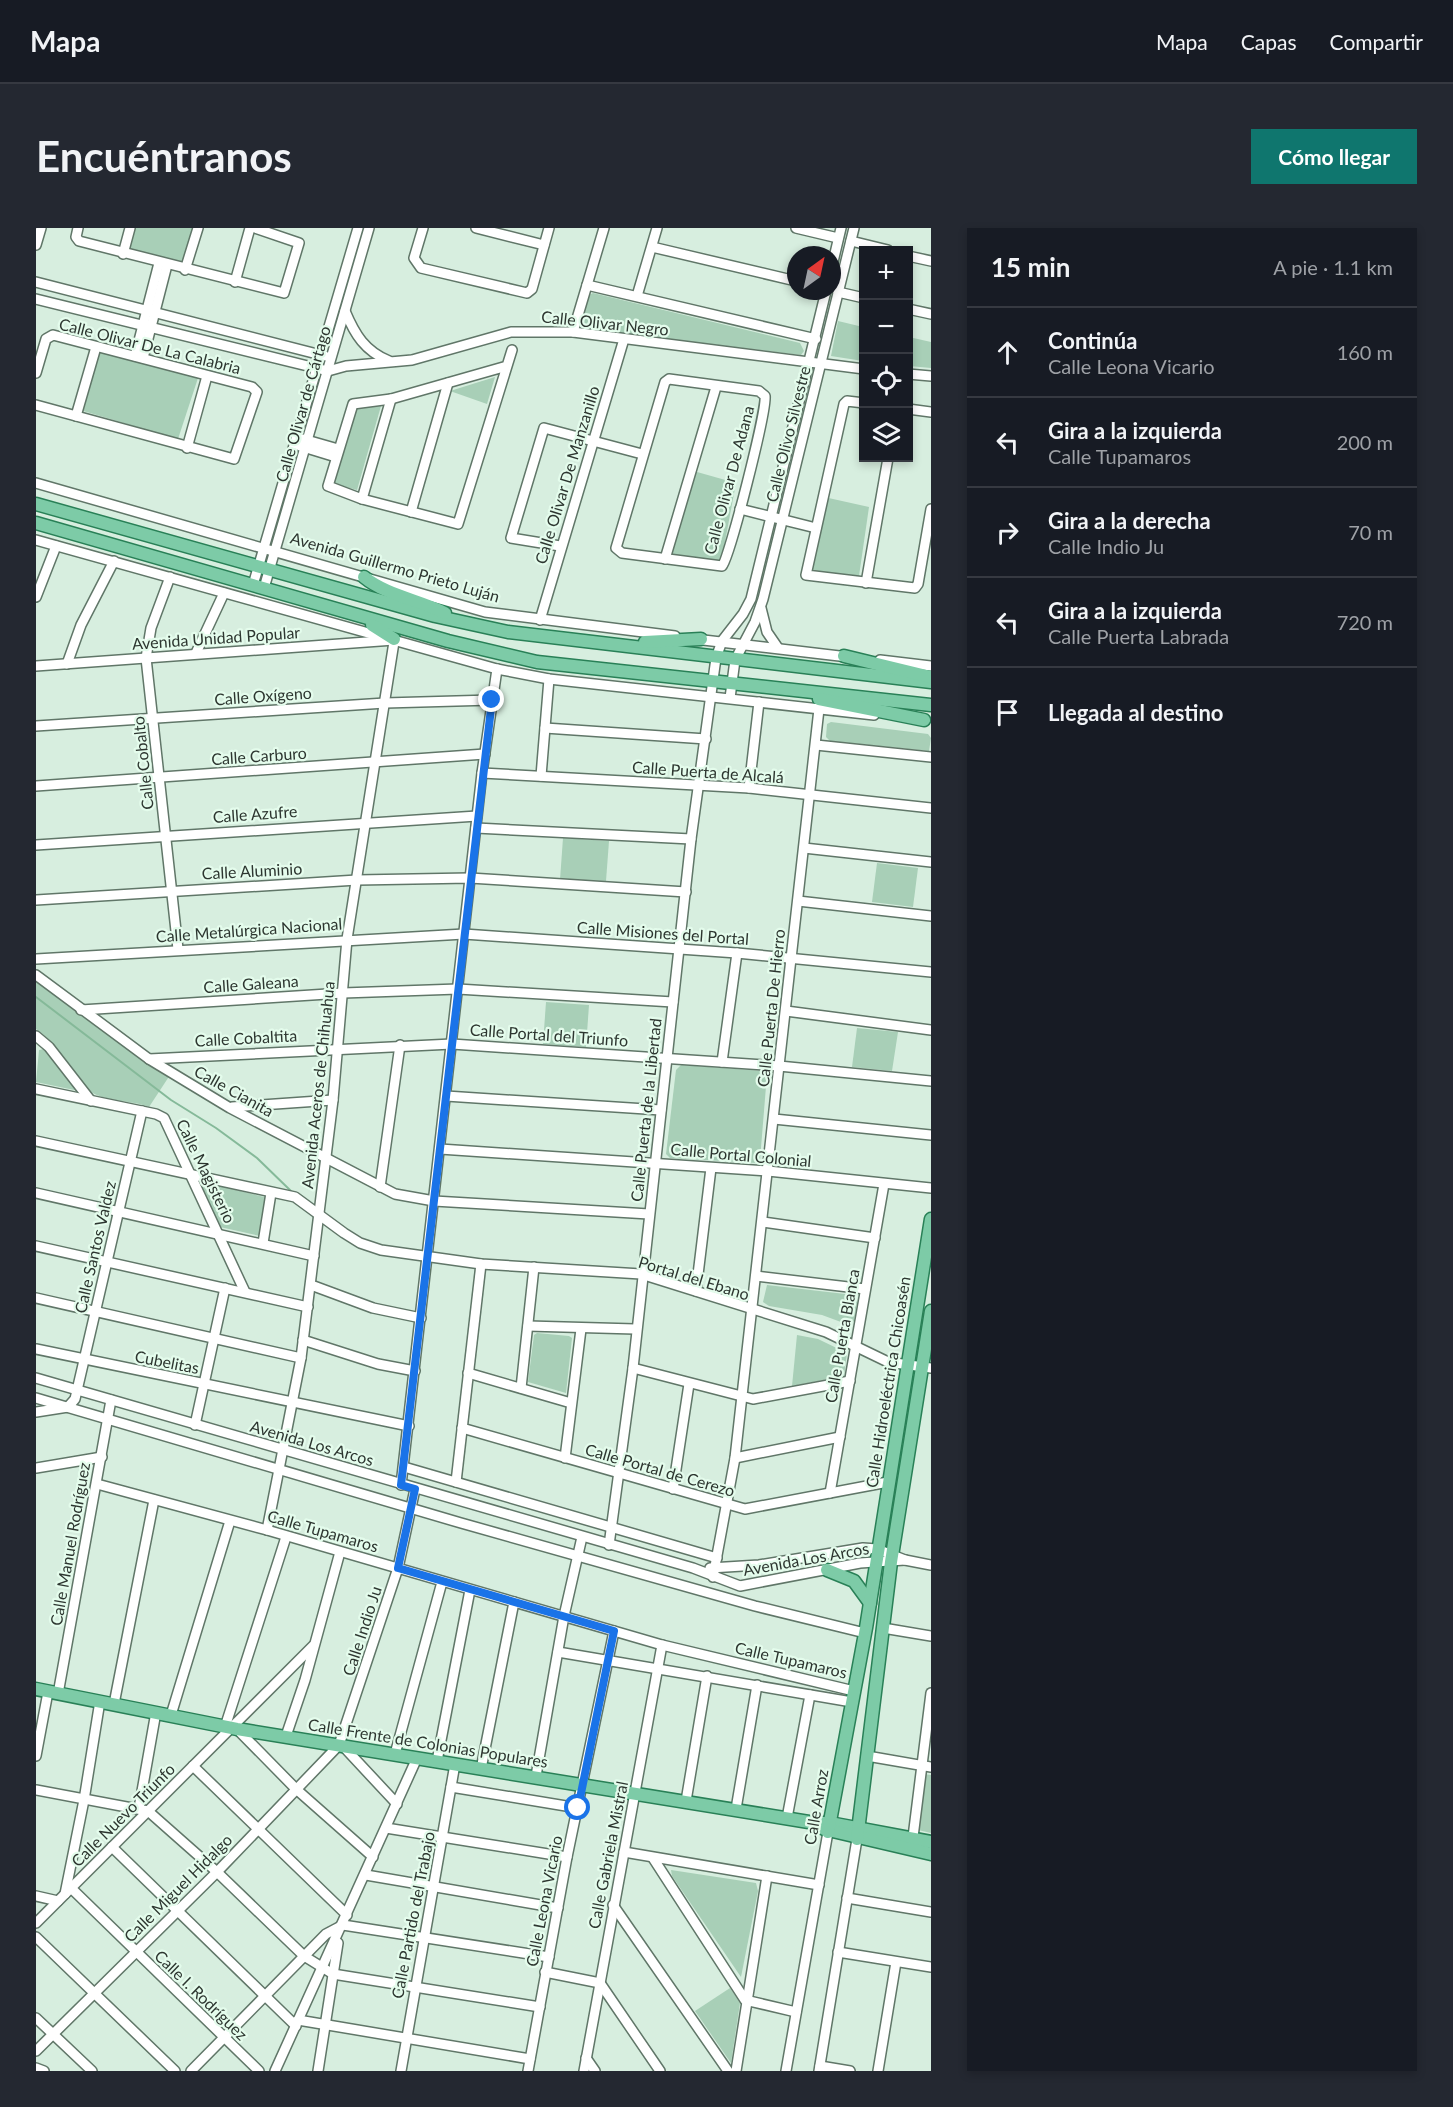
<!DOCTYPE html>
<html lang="es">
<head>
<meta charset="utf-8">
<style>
	:root { --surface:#171b24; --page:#242831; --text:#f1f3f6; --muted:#9ea1a6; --line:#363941; --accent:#0f766e }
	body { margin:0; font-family:Lato,sans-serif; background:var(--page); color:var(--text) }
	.controls { position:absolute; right:18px; top:18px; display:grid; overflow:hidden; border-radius:0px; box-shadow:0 3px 9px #0003 }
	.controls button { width:54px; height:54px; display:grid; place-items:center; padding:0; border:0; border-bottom:2px solid var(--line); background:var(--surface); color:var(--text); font:30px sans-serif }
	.compass { position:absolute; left:751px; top:18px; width:54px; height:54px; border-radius:50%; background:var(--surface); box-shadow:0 3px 9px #0003; rotate:33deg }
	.stop { position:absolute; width:18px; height:18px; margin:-14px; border:4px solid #1a73e8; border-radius:50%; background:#fff }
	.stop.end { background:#1a73e8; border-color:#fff; box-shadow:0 2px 6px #0008 }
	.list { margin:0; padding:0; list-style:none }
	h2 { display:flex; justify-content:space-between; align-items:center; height:78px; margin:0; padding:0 24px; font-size:26px }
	h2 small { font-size:20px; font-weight:400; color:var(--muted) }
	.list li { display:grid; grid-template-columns:39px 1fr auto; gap:18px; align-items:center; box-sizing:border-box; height:90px; padding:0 24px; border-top:2px solid var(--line) }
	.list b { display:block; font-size:22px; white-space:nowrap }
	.list p { margin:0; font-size:20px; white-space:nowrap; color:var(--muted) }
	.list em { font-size:20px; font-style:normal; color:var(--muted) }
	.icon { flex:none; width:33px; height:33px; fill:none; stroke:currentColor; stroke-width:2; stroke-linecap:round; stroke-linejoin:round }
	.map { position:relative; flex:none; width:895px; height:1843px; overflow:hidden; border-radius:0px }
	header { display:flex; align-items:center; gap:36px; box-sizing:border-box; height:84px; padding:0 30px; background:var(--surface); border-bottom:2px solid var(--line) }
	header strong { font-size:28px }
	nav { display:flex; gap:33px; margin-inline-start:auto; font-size:21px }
	.intro { display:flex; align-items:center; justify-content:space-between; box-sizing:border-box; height:144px; padding:0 36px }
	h1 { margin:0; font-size:42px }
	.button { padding:15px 27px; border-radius:0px; background:var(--accent); color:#fff; font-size:21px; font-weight:700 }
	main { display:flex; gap:36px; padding:0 36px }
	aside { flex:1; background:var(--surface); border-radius:0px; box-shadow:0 3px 9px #0003 }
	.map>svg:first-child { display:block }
	.park { fill:#a8cfb7 }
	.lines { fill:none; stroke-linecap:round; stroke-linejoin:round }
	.stream { stroke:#85b999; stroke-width:2 }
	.minor-casing { stroke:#607668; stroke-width:12 }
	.major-casing { stroke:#298057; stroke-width:15 }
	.minor { stroke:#fff; stroke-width:9 }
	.major { stroke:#7dcba7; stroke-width:12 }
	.route { stroke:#1a73e8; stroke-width:8 }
	.labels { text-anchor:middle; stroke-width:4.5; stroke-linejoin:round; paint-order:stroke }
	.street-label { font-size:16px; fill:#2d3630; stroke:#e4fcec }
</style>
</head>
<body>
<header>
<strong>Mapa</strong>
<nav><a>Mapa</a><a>Capas</a><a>Compartir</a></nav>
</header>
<div class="intro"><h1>Encuéntranos</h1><a class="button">Cómo llegar</a></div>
<main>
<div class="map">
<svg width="895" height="1843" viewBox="0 0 895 1843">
	<rect width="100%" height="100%" fill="#d7eedf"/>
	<g class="park">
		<polygon points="94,0 158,0 146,41 87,26"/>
		<polygon points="557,65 764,115 768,123 765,127 549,101 545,94 553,67"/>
		<polygon points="802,93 827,99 827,133 795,128"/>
		<polygon points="873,109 895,114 895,140 873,138"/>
		<polygon points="61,124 162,150 142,211 44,182"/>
		<polygon points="459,149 451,176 414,163"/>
		<polygon points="345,178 321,262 295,255 316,180"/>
		<polygon points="654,242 700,255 685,335 630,327"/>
		<polygon points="788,269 833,279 823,348 772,343"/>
		<polygon points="795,494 892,506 895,510 893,523 794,513 790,509 791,496"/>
		<polygon points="527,610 573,613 570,653 524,652"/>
		<polygon points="841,635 882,640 877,679 836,674"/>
		<path d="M0 750 134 847 113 879C95 872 71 874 55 864 33 850 25 816 0 801Z"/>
		<polygon points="510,774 553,777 550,819 507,816"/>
		<polygon points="821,800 862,804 856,843 816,839"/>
		<polygon points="8,821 43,863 0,854 3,822"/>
		<polygon points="645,837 727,843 731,846 724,932 721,935 634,930 630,926 640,842"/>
		<polygon points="164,953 232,970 224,1008 184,999 163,955"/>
		<polygon points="731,1057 818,1067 821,1075 818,1093 813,1097 786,1087 733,1078 727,1074"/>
		<polygon points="501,1105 533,1108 536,1110 530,1165 492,1154 498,1107"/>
		<polygon points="761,1107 782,1111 811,1125 808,1148 756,1158"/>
		<polygon points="888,1546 895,1547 895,1605 882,1602"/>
		<polygon points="635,1642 720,1655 722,1663 705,1749 636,1648"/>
		<polygon points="694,1760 704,1775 695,1835 659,1783"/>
	</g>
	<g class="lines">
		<polyline class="stream" points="0,769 135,872 180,900 221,930 256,964"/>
		<g class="minor-casing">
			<g id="minor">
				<polyline points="42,0 40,9 43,13 248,65 263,15 219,0"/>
				<polyline points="387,0 378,30 385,40 491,65 496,61 513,0"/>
				<polyline points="440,0 508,17"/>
				<polyline points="760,0 802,10"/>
				<polyline points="815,13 852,22"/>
				<polyline points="0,17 5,0"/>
				<polyline points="616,19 760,53"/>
				<polyline points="87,26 94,0"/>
				<polyline points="872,28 895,33"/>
				<polyline points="796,38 805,0"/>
				<polyline points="149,42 162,0"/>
				<polyline points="0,54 289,128"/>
				<polyline points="199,54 214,0"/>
				<polyline points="551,57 780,111"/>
				<polyline points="802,64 828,70"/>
				<polyline points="601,68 621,0"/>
				<polyline points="0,71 292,143 310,138 376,132 475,104 537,104 828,141"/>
				<polyline points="872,81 895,86"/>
				<path d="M309 83C319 107 329 123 353 133"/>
				<polyline points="537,104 568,0"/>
				<polyline points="99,128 123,35"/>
				<polyline points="107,130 131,37"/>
				<polyline points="471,138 355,171 317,176 292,258 326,271 422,296 476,122"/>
				<polyline points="0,145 10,111 17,107 216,159 221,164 198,231 0,177"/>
				<polyline points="872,146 895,148"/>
				<path d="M633 151 723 163 729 168C731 182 693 332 686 338L586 325 580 320 629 154Z"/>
				<polyline points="828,175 811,173 808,176 770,347 879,360 882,356 895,281"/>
				<polyline points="872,181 895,184"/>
				<polyline points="40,188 60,119"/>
				<polyline points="267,211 302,221"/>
				<polyline points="264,218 300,229"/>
				<polyline points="151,220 171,148"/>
				<polyline points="0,255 449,384 639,408"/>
				<polyline points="326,271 355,171"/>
				<polyline points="704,281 780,300"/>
				<polyline points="375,284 412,155"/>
				<polyline points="0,312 461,441 513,451 838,487"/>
				<polyline points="524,318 475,310 508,200 606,226"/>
				<polyline points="629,331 680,159"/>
				<polyline points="134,349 115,400 110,430 142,721"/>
				<polyline points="830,355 852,230"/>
				<polyline points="217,357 322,0"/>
				<polyline points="228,360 333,0"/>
				<polyline points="0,369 20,318"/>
				<polyline points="725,380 731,404 742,420"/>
				<polyline points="504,392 588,111"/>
				<polyline points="659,411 812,429"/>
				<polyline points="160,425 188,365"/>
				<polyline points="844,432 895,438"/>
				<polyline points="31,436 45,397 78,333"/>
				<polyline points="0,438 358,412"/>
				<polyline points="694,470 699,432 719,394 727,371 818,0"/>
				<polyline points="0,498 349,475 456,472"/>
				<polyline points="509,500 670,511"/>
				<polyline points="780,517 895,529"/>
				<polyline points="446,545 713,560 895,580"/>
				<polyline points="505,548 513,451"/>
				<polyline points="0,558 449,526"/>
				<polyline points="713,560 723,474"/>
				<polyline points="440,600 655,611"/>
				<polyline points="0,617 441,588"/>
				<polyline points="768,620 895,634"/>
				<polyline points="0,672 321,652 434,650 650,664"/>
				<polyline points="762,673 895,688"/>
				<polyline points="0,731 428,706 701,725 895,744"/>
				<polyline points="0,747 113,831 194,880 359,966 398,973 613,986"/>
				<polyline points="45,782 307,765 422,761 637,774"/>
				<polyline points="750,783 895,802"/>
				<polyline points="0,808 13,819 55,873"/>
				<polyline points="113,831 416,816 743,838 895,853"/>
				<polyline points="686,834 701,725"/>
				<polyline points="0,861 120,886 128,890 209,1064"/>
				<polyline points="410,868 625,882"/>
				<polyline points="196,879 297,872"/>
				<polyline points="738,891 895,907"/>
				<polyline points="0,913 259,969 308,1005 324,1015 345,1022 445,1036 605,1046 790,1104 852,1134 895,1140"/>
				<polyline points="404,921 732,943 895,960"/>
				<polyline points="344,959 364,817"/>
				<polyline points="0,965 278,1028"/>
				<polyline points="727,994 839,1010"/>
				<polyline points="227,1015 235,965"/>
				<polyline points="0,1018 272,1079"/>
				<polyline points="720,1048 829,1061"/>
				<polyline points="275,1057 337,1080 385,1090"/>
				<polyline points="660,1063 675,940"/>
				<polyline points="0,1070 265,1130"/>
				<polyline points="492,1098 599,1101"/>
				<polyline points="267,1112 342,1136 379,1143"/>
				<polyline points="0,1121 373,1198"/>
				<polyline points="597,1140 717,1171 814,1153"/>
				<polyline points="432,1145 535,1175"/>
				<polyline points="0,1150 657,1340 704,1358 824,1335 869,1332"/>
				<polyline points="485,1160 498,1039"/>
				<polyline points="0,1170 425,1295 719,1378 829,1405"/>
				<polyline points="0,1184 32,1179 39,1171 106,883"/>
				<polyline points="159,1197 189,1060"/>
				<polyline points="426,1200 709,1281 852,1254"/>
				<polyline points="529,1230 545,1101"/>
				<polyline points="699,1230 804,1209"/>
				<polyline points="368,1239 681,1330"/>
				<polyline points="0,1240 66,1229"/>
				<polyline points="420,1254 445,1036"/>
				<polyline points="61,1256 231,1302 626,1417 818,1463"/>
				<polyline points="365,1257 446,545 461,441"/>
				<polyline points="637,1261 653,1156"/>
				<polyline points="794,1265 848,956"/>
				<polyline points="231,1302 265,1130 297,872 311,711 358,414"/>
				<polyline points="573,1317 597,1140 655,611 680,430 686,413 707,386 715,371 790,63"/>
				<polyline points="674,1340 723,1337 827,1320 841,1321 869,1332 895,1337"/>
				<polyline points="677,1349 699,1230 783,481"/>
				<polyline points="847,1400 895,1408"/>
				<polyline points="522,1424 816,1474"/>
				<polyline points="22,1466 75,1172"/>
				<polyline points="78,1476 118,1272"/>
				<polyline points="135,1487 194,1293"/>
				<polyline points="189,1499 250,1309"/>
				<polyline points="201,1501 260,1561 337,1629"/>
				<polyline points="250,1508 269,1452 304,1324"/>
				<polyline points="306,1517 361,1576"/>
				<polyline points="359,1526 406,1354"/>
				<polyline points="0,1528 12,1464"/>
				<polyline points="831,1528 895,1539"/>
				<polyline points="401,1533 434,1362"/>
				<polyline points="157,1538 311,1687"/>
				<polyline points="445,1541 478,1374"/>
				<polyline points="500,1548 528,1388 546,1309"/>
				<polyline points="415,1559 542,1580"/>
				<polyline points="0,1562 112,1583 181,1644 268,1728 297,1746 504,1779"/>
				<polyline points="650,1573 671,1448"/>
				<polyline points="103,1580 120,1484"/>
				<polyline points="700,1581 721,1457"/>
				<polyline points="751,1590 774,1467"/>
				<polyline points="350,1600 531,1629"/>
				<polyline points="876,1617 895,1465"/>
				<polyline points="76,1619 260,1798"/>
				<polyline points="588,1624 783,1657"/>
				<polyline points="617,1630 709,1772 760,1784"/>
				<polyline points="330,1647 522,1680"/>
				<polyline points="35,1660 223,1843"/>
				<polyline points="29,1666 48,1572 64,1473"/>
				<polyline points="0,1668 22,1673"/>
				<polyline points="811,1670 895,1684"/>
				<polyline points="577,1677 692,1843"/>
				<polyline points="0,1695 277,1418"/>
				<polyline points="307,1697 513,1729"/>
				<polyline points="0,1709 139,1843"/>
				<polyline points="802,1724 895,1739"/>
				<polyline points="509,1744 564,1755 624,1843"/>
				<polyline points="0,1790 56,1843"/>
				<polyline points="262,1792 494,1831"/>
				<polyline points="0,1823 181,1644 303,1517 362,1340 379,1261"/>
				<polyline points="550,1830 559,1843"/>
				<polyline points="784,1838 814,1843"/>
				<polyline points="0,1840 8,1843"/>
				<polyline points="155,1843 290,1706 307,1697"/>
				<polyline points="239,1843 381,1530"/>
				<polyline points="282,1843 302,1715"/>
				<polyline points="365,1843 419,1536"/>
				<polyline points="492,1843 531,1629 578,1403"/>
				<polyline points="548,1843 626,1417"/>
				<polyline points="700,1843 731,1648"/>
				<polyline points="750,1843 792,1604"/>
				<polyline points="783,1843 821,1611"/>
				<polyline points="842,1843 860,1734"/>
			</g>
		</g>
		<g class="major-casing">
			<g id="major">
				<polyline points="0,276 399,388 472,404 895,454"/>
				<polyline points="0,295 412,413 501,434 895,477"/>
				<path d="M328 349C350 367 383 372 409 385"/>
				<polyline points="336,397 358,411"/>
				<polyline points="609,414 665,411"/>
				<polyline points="808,428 894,449"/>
				<polyline points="783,471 888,492"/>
				<polyline points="791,1342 818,1353 834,1375"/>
				<polyline points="0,1461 201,1501 779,1595 794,1595 895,1614"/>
				<polyline points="788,1601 895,1626"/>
				<polyline points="792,1604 830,1400 895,991"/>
				<polyline points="821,1611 855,1334 895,1083"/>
			</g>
		</g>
		<use href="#minor" class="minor"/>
		<use href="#major" class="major"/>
	</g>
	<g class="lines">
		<polyline class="route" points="456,472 365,1257 379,1261 362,1340 578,1403 542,1580"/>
	</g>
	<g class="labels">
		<g class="street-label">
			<text transform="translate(569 95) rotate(6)" y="6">Calle Olivar Negro</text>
			<text transform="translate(114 118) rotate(14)" y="6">Calle Olivar De La Calabria</text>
			<text transform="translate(267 176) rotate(-74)" y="6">Calle Olivar de Cártago</text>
			<text transform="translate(752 206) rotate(-76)" y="6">Calle Olivo Silvestre</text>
			<text transform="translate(531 247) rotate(-73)" y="6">Calle Olivar De Manzanillo</text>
			<text transform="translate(693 252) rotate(-75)" y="6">Calle Olivar De Adana</text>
			<text transform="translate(359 339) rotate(16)" y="6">Avenida Guillermo Prieto Luján</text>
			<text transform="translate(180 410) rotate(-4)" y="6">Avenida Unidad Popular</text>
			<text transform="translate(227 468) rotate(-4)" y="6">Calle Oxígeno</text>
			<text transform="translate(223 528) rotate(-4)" y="6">Calle Carburo</text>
			<text transform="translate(107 535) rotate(-96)" y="6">Calle Cobalto</text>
			<text transform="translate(672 544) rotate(4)" y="6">Calle Puerta de Alcalá</text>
			<text transform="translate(219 586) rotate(-4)" y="6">Calle Azufre</text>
			<text transform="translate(216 643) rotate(-3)" y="6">Calle Aluminio</text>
			<text transform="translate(213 702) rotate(-4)" y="6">Calle Metalúrgica Nacional</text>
			<text transform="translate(627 705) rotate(4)" y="6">Calle Misiones del Portal</text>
			<text transform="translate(215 756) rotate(-4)" y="6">Calle Galeana</text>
			<text transform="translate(735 780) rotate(-84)" y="6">Calle Puerta De Hierro</text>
			<text transform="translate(513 807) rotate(4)" y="6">Calle Portal del Triunfo</text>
			<text transform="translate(210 810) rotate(-3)" y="6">Calle Cobaltita</text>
			<text transform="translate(282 857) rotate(-84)" y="6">Avenida Aceros de Chihuahua</text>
			<text transform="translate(198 863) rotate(29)" y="6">Calle Cianita</text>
			<text transform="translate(610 882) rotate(-84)" y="6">Calle Puerta de la Libertad</text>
			<text transform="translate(705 927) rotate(5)" y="6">Calle Portal Colonial</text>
			<text transform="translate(170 943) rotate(64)" y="6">Calle Magisterio</text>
			<text transform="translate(59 1019) rotate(-77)" y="6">Calle Santos Valdez</text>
			<text transform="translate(658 1050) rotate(17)" y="6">Portal del Ebano</text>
			<text transform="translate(806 1108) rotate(-80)" y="6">Calle Puerta Blanca</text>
			<text transform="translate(131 1134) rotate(11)" y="6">Cubelitas</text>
			<text transform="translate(852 1154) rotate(-81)" y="6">Calle Hidroeléctrica Chicoasén</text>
			<text transform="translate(276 1215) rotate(16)" y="6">Avenida Los Arcos</text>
			<text transform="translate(624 1242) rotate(16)" y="6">Calle Portal de Cerezo</text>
			<text transform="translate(287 1303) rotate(16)" y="6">Calle Tupamaros</text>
			<text transform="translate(34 1316) rotate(-80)" y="6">Calle Manuel Rodríguez</text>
			<text transform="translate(770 1331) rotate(-10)" y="6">Avenida Los Arcos</text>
			<text transform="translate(326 1403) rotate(-72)" y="6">Calle Indio Ju</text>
			<text transform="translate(755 1432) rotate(13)" y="6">Calle Tupamaros</text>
			<text transform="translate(392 1515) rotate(9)" y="6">Calle Frente de Colonias Populares</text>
			<text transform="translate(780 1579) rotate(-80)" y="6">Calle Arroz</text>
			<text transform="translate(87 1587) rotate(-45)" y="6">Calle Nuevo Triunfo</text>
			<text transform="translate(572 1627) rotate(-79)" y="6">Calle Gabriela Mistral</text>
			<text transform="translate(142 1660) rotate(-45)" y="6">Calle Miguel Hidalgo</text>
			<text transform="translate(508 1673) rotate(-79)" y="6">Calle Leona Vicario</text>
			<text transform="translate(377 1687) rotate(-79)" y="6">Calle Partido del Trabajo</text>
			<text transform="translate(165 1767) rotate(44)" y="6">Calle I. Rodríguez</text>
		</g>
	</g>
</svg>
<div class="controls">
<button>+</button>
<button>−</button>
<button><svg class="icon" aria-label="locate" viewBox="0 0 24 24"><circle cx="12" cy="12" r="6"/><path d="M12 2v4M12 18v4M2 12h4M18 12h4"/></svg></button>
<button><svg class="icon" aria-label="layers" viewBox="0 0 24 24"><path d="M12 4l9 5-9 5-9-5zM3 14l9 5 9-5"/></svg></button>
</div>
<svg class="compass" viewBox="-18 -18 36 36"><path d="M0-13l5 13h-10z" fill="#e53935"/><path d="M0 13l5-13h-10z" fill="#9ea1a6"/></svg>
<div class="stop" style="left:542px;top:1580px"></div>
<div class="stop end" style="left:456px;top:472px"></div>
</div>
<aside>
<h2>15 min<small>A pie · 1.1 km</small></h2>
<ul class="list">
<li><svg class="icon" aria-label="ahead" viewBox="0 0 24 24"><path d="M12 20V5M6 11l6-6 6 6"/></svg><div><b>Continúa</b><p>Calle Leona Vicario</p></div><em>160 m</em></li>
<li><svg class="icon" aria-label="left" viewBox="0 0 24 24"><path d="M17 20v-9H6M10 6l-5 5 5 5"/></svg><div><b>Gira a la izquierda</b><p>Calle Tupamaros</p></div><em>200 m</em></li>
<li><svg class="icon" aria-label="right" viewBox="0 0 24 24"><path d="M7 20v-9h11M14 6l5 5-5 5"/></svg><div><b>Gira a la derecha</b><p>Calle Indio Ju</p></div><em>70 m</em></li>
<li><svg class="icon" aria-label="left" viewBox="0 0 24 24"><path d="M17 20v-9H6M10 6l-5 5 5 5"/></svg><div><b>Gira a la izquierda</b><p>Calle Puerta Labrada</p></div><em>720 m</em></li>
<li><svg class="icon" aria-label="arrive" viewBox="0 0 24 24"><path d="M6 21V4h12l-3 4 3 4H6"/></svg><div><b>Llegada al destino</b></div></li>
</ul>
</aside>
</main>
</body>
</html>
